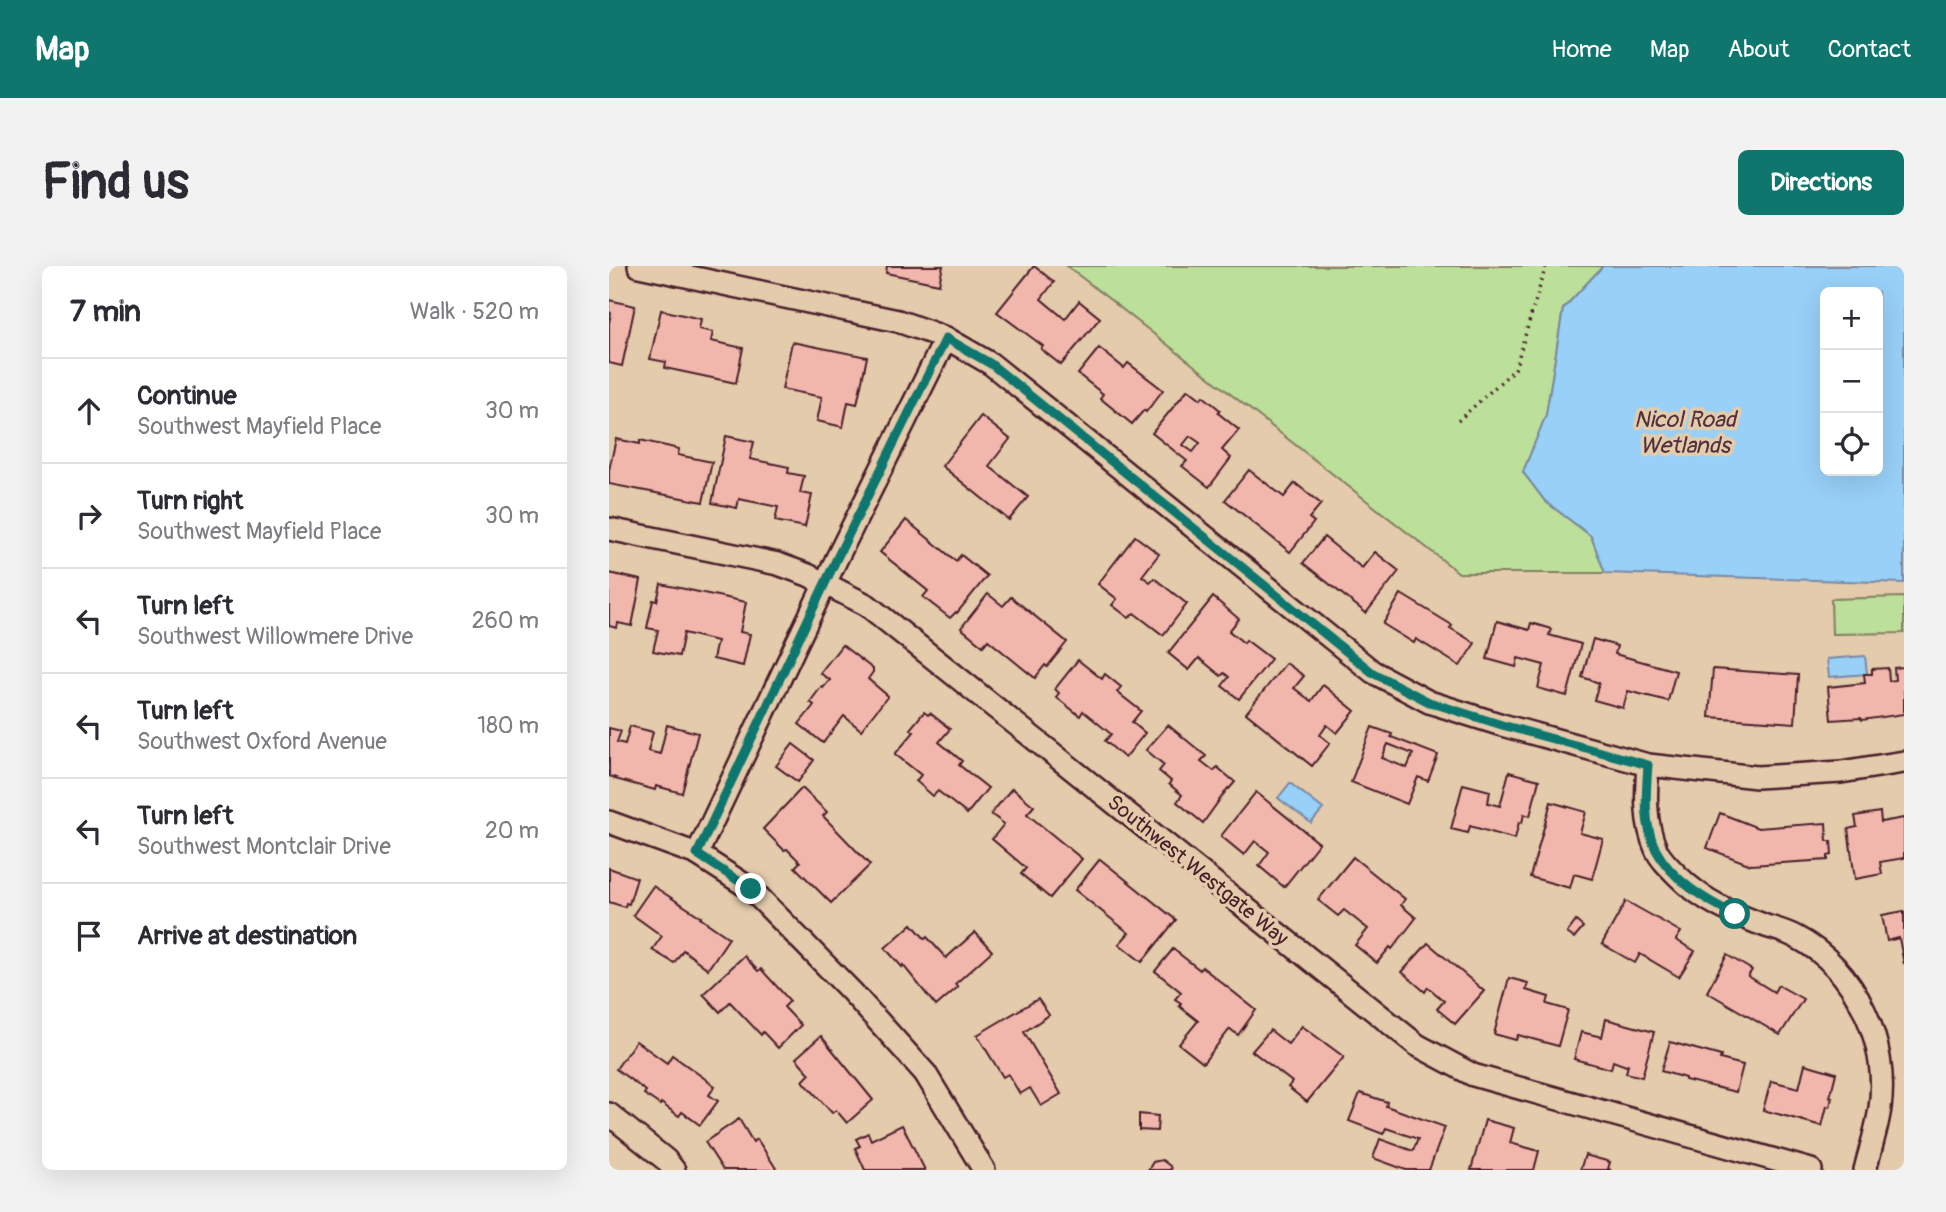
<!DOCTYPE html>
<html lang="en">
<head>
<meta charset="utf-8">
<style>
	:root { --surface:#fff; --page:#f2f2f3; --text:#2b2b33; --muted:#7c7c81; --line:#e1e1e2; --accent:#0f766e }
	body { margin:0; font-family:Pangolin,sans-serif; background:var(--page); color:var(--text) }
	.controls { position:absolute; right:21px; top:21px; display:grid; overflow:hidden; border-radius:10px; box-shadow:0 7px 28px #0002 }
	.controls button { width:63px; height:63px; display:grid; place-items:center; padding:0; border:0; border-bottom:2px solid var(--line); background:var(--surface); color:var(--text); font:35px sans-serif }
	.stop { position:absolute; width:21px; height:21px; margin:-16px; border:5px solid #0f766e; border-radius:50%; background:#fff }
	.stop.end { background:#0f766e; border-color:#fff; box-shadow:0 2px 7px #0008 }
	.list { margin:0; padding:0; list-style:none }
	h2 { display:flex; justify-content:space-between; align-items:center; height:91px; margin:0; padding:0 28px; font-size:30px }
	h2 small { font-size:23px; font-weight:400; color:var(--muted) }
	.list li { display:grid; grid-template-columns:46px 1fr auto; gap:21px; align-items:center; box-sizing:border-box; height:105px; padding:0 28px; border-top:2px solid var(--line) }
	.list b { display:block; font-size:26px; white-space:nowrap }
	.list p { margin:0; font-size:23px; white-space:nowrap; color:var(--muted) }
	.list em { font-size:23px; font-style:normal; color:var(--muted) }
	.icon { flex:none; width:38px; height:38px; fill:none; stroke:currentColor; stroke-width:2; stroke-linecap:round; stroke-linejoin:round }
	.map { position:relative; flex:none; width:1295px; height:904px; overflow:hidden; border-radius:10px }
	header { display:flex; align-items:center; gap:42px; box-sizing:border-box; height:98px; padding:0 35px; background:var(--accent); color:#fff }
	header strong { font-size:33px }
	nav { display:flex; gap:38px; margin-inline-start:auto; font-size:24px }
	.intro { display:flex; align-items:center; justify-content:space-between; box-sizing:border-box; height:168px; padding:0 42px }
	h1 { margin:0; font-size:49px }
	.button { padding:18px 32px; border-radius:10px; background:var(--accent); color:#fff; font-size:24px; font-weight:700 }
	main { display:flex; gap:42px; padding:0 42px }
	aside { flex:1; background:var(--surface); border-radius:10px; box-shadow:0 7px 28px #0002 }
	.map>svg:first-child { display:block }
	.green { fill:#bcdf99; stroke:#837f62; stroke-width:2 }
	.water { fill:#98d0f7; stroke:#7989a5; stroke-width:2; fill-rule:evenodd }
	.building { fill:#f2b7ac; stroke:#4a1f2b; stroke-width:2; fill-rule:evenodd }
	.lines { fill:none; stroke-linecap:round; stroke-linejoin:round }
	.minor-casing { stroke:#4a1f2b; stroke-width:26 }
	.path { stroke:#4a1f2b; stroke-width:3.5; stroke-dasharray:2 5; stroke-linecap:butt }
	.minor { stroke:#e3cbab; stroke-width:21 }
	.route { stroke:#0f766e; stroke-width:9 }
	.labels { text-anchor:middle; stroke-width:7; stroke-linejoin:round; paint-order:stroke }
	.street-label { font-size:21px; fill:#4a1f2b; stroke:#e3cbab }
	.water-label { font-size:23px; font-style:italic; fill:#52313f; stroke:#e3cbab }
</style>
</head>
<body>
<header>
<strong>Map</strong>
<nav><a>Home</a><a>Map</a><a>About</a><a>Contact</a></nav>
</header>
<div class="intro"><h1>Find us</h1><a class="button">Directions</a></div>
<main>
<aside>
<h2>7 min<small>Walk · 520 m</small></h2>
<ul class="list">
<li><svg class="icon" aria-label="ahead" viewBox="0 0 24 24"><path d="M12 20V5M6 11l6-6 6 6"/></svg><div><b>Continue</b><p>Southwest Mayfield Place</p></div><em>30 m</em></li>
<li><svg class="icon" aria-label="right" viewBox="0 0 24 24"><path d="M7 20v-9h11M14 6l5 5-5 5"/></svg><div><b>Turn right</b><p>Southwest Mayfield Place</p></div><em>30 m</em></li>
<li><svg class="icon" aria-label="left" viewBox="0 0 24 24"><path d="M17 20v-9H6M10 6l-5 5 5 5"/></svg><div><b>Turn left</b><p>Southwest Willowmere Drive</p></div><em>260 m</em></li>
<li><svg class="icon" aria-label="left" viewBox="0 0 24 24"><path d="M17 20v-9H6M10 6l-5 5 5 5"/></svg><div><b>Turn left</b><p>Southwest Oxford Avenue</p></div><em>180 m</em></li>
<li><svg class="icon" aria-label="left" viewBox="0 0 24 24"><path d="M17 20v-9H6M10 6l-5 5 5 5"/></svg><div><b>Turn left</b><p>Southwest Montclair Drive</p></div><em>20 m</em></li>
<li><svg class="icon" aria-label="arrive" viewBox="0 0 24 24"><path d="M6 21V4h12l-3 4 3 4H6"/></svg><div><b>Arrive at destination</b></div></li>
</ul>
</aside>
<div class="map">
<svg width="1295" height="904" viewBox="0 0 1295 904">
	<rect width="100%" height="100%" fill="#e3cbab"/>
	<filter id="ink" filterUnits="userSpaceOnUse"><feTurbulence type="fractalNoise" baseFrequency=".0143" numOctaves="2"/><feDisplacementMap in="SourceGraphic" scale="14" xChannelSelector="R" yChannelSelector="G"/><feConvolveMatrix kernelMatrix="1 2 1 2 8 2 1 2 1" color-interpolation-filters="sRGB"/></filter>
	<g filter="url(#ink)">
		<g class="green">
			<polygon points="458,0 994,0 954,43 937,149 914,206 936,235 982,270 996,307 850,307"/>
			<polygon points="1295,331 1295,367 1223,368 1222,333"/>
		</g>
		<g class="water">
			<path d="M994 0H1295V317L996 307 982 270 936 235 914 206 937 149 954 43ZM1269 26V205H1216V26Z"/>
			<polygon points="1256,390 1258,408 1220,411 1218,393"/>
			<polygon points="681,517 714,543 702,557 669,532"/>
		</g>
		<g class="building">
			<polygon points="278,0 334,0 330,18 277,7"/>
			<polygon points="425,0 445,16 432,33 456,53 470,35 491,52 452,99 432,83 434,80 388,46"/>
			<polygon points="0,34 26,40 13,100 0,97 0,57 2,47 0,46"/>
			<polygon points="52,44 92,53 90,63 104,66 102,75 134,82 127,117 56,102 57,96 41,93"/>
			<polygon points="183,76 258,91 248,138 239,136 234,161 208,155 213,131 173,123"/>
			<polygon points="490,82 515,102 519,97 554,124 537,146 535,144 523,158 491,132 494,128 469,108"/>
			<path d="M579 123 592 133 594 130 611 144 609 147 630 164 613 184 622 192 600 221 573 200 578 195 543 167ZM581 170 591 177 584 186 574 179Z"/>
			<polygon points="372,150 401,173 380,200 419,231 400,254 333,200"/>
			<polygon points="117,170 145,176 141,193 180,201 179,207 195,210 191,227 203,229 196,261 166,255 169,241 130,233 128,242 103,237"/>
			<polygon points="7,173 31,178 31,174 70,183 69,189 103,196 94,236 0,218 0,204"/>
			<polygon points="640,204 675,231 686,217 712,238 700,252 705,256 681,286 616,234"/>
			<polygon points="297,254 347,295 352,289 378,310 348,347 347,346 341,352 314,331 319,325 271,286"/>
			<polygon points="526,270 550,288 533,310 541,316 545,312 578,338 554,369 525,347 520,352 503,339 508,333 489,318"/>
			<polygon points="715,271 753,302 766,286 790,305 757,347 694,297"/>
			<polygon points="0,307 32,314 23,360 9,357 8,362 0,360"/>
			<polygon points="52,318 137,336 131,366 141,368 134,400 104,393 108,375 75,367 70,390 44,385 49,364 38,362 44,334 48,335"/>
			<polygon points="379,328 394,340 402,331 458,376 438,401 436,399 426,412 379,374 374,380 352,362"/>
			<polygon points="792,328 843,359 841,362 866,377 851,400 807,373 805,377 774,358"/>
			<polygon points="604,331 630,353 620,365 635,377 637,374 662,393 630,433 613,420 620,411 615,407 612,410 590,392 580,404 559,387"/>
			<polygon points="888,355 920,364 922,357 942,363 940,369 972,378 958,430 929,422 935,399 909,392 907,401 878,393"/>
			<polygon points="984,373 1008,380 1006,388 1067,405 1059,435 1019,425 1014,442 985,434 990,417 973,411"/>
			<polygon points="233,379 264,403 264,406 259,413 279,430 252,464 235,450 214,477 190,458 205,439 201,436 212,421 214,422 221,414 211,407"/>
			<polygon points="469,394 493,413 496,408 512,421 508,426 532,445 523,456 536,467 516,492 496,475 502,468 474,445 471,450 447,431 450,427 446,423"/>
			<polygon points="677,397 695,410 685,422 702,435 714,419 746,445 728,467 718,459 711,469 721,477 703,500 637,447"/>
			<polygon points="1295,401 1295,448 1253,454 1252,452 1222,454 1219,421 1256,417 1255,408 1263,408 1263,403 1279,402 1280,415 1286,414 1285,402"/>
			<polygon points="1104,403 1189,409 1186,457 1100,451"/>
			<polygon points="315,446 319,449 321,447 341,463 330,476 353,495 350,499 379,522 358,548 329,525 324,530 307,515 312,509 286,488 305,466 301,463"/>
			<polygon points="58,459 89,467 73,527 47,520 46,524 6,513 7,512 0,510 0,462 12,465 8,476 16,478 21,460 44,466 39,485 51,488"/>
			<polygon points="559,459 597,490 592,495 605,505 608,501 626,516 620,523 619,522 594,557 568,536 573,529 560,518 562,515 550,505 555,499 537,484"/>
			<path d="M763 461 783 468 782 471 829 489 819 515 809 511 798 538 742 516ZM779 478 804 488 798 502 773 492Z"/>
			<polygon points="184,478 205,494 189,516 167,500"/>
			<polygon points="900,506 930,514 921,550 915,548 913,557 910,556 906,573 861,560 859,567 842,563 854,518 881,525 879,537 891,540"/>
			<polygon points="193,522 218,546 214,550 261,599 222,637 186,601 191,596 178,583 175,584 154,563"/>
			<polygon points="403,522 425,540 418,548 473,593 441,632 412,608 417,602 383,573 395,558 382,548"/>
			<polygon points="647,526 710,577 675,621 650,600 660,586 646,575 635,589 612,570"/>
			<polygon points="942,536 977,546 971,567 994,573 983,613 965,608 961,622 921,611"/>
			<polygon points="1271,546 1272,556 1295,552 1295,592 1271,596 1273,608 1246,613 1239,563 1248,561 1246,550"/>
			<polygon points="1111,547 1149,562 1217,557 1218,575 1222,575 1223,589 1219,590 1219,594 1142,599 1098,582"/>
			<polygon points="744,591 796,633 792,639 807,652 783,683 781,681 768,697 746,679 759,663 735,644 729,650 709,634"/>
			<polygon points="491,593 567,654 533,696 510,678 520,667 466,624"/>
			<polygon points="0,602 28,612 20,638 17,637 16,641 0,636"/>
			<polygon points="44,620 92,651 91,652 120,672 99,703 74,684 65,697 43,684 53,670 24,649"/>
			<polygon points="1017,635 1072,666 1067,674 1086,685 1070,711 1031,688 1026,697 993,678"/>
			<polygon points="1295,645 1295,698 1290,672 1278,675 1273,649"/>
			<polygon points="967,655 974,661 965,672 958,667"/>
			<polygon points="303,658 316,673 318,671 337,692 366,666 383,685 346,718 349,721 327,740 294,699 293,701 276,682"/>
			<polygon points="819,677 875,725 846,758 828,743 835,735 819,721 816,726 793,706"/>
			<polygon points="564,683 591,704 593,701 647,744 629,769 621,763 594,797 570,778 589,755 570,740 572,737 566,733 572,726 546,705"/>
			<polygon points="1118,689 1143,704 1139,710 1165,726 1169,719 1194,733 1171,769 1098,726"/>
			<polygon points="135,690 149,705 152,703 181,735 175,741 192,759 169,782 154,766 152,769 121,736 111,746 94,728"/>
			<polygon points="900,712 919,717 917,724 940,731 938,738 959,744 949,780 909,769 907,774 885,768"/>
			<polygon points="429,733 440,749 415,766 452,828 432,840 421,822 411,828 399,808 394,811 368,769"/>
			<polygon points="997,753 1045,766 1033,811 1017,807 1019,799 1017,800 1004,795 1002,803 965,793 972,766 993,771"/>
			<polygon points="693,760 735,791 698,836 679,821 683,816 643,785 661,764 679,778"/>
			<polygon points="212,770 264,834 238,857 227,844 223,847 194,815 201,808 187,792"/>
			<polygon points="27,775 58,797 63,789 106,820 100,829 109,835 91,859 73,846 70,850 52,837 51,839 35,828 37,825 7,803"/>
			<polygon points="1061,776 1112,790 1111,793 1134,799 1127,826 1076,814 1076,812 1052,805"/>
			<polygon points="1196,798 1227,807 1221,831 1223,831 1221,841 1218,840 1213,860 1154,844 1162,815 1190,822"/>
			<polygon points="751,827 778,836 777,840 836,861 820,904 797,904 764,892 771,873 804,885 809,873 777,862 774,868 740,855"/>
			<polygon points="530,848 549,850 548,865 530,864"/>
			<polygon points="130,853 144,876 148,873 168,904 114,904 96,876"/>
			<polygon points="876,854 905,862 901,877 930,885 925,904 862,904"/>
			<polygon points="293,859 316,904 256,904 246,882 251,880 247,873 259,867 262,874"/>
			<polygon points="976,889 1001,896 999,903 1002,904 971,904"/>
			<polygon points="553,894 561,900 562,904 539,904 544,896"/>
		</g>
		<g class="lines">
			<g class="minor-casing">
				<g id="minor">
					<polyline points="30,0 289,55 337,72 382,98 764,406 820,436 893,459 1039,499 1148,511 1232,506 1295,496"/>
					<polyline points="0,263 169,298 199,309 258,339 808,779 864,809 1202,904"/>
					<path d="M1039 499C1037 527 1035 556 1047 583 1051 593 1062 603 1070 611 1095 636 1125 648 1157 660 1167 663 1178 666 1187 671 1247 702 1280 777 1271 842 1268 863 1261 884 1256 904"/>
					<polyline points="0,556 88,588 142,623 242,725 316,807 375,904"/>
					<polyline points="88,588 228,292 337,72"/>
					<polyline points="0,848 57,894 65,904"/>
				</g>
			</g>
			<polyline class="path" points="849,155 906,103 937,0"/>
			<use href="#minor" class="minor"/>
		</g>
	</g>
	<g class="lines" filter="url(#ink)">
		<path class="route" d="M142 623 88 588 228 292 337 72 382 98 764 407 820 436 893 459 1039 499C1037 527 1034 558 1047 584 1062 613 1097 635 1126 648"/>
	</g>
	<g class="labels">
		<g class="street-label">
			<text transform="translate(589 604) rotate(39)" y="7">Southwest Westgate Way</text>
		</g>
		<g class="water-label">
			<text x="1076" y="161">Nicol Road<tspan x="1076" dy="26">Wetlands</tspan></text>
		</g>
	</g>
</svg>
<div class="controls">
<button>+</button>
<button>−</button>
<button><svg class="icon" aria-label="locate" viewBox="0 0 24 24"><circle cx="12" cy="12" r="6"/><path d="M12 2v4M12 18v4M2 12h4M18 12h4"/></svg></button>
</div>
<div class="stop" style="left:1126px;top:648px"></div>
<div class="stop end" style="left:142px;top:623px"></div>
</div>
</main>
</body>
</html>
